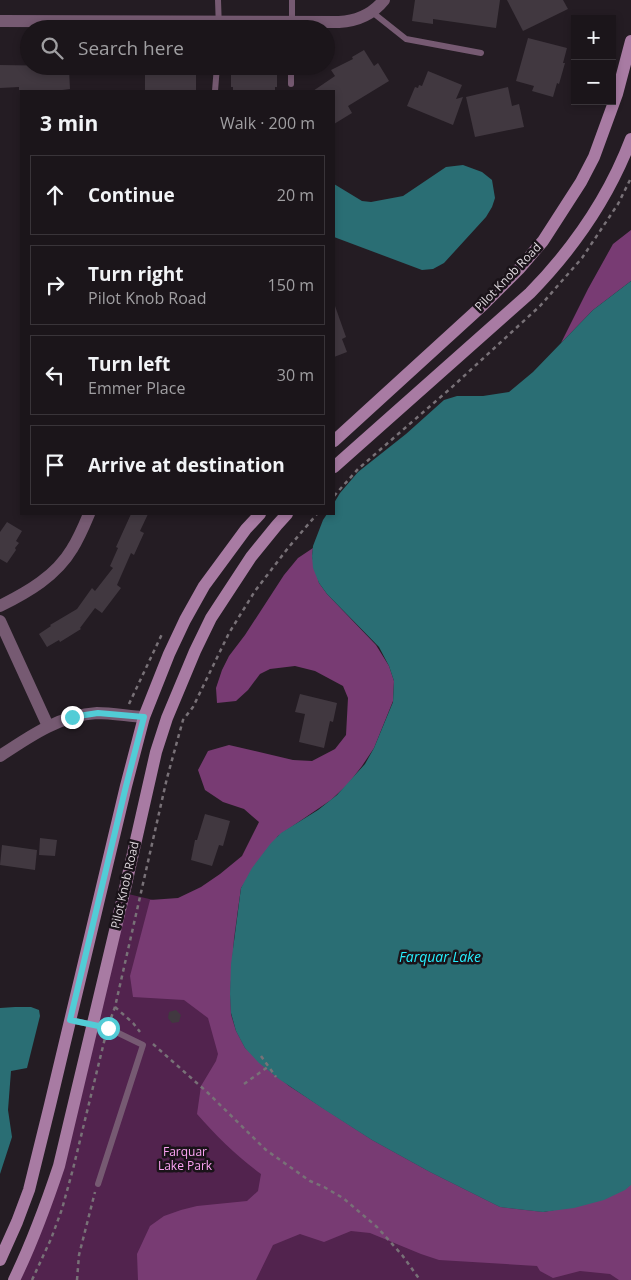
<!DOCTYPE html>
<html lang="en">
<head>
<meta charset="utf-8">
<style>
	:root { --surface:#1b151a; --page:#282227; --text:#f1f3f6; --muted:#a09fa2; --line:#393439 }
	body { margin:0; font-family:"Open Sans",sans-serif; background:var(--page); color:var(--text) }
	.controls { position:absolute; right:15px; top:15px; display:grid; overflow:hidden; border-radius:0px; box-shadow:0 2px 8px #0003 }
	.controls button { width:45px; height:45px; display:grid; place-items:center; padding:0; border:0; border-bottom:1px solid var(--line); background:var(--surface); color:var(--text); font:25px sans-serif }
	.stop { position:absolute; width:15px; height:15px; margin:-11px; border:4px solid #52ccd6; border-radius:50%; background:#fff }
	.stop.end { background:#52ccd6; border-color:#fff; box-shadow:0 1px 5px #0008 }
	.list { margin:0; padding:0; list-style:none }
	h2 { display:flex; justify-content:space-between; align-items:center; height:65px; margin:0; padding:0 20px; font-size:21px }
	h2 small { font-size:16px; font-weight:400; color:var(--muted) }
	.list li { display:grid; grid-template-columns:32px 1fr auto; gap:15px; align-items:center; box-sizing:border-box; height:80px; margin:0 10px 10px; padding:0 10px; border:1px solid var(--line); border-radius:0px }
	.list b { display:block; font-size:19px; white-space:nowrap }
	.list p { margin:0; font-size:16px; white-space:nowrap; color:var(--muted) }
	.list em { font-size:16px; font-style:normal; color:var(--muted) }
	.icon { flex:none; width:28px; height:28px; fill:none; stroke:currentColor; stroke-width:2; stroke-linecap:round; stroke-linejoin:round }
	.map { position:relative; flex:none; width:631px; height:1280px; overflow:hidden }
	.search { position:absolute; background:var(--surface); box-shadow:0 2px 8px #0003; left:20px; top:20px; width:315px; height:55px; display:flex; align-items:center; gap:12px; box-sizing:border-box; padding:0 18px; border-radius:28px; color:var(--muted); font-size:19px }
	.panel { position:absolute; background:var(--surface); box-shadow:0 2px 8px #0003; left:20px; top:90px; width:315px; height:425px; border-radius:0px }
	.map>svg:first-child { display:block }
	.green { fill:#52234e }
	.forest { fill:#783b73 }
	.water { fill:#2a6e74 }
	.building { fill:#413840 }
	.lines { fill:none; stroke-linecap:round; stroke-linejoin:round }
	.path { stroke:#787177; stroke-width:2.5; stroke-dasharray:4 4; stroke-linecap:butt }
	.lane { stroke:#765a72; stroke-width:6 }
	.street { stroke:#765a72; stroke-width:12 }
	.secondary { stroke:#a87ba3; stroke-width:12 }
	.route { stroke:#52ccd6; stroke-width:6 }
	.labels { text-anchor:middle; stroke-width:5; stroke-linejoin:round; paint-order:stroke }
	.street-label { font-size:12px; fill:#dfd9de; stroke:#1a1319 }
	.park-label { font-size:12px; fill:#fca4f3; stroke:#1a1319 }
	.water-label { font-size:14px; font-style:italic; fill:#26effe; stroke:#1a1319 }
</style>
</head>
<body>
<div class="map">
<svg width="631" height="1280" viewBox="0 0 631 1280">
	<rect width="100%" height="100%" fill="#241c23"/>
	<polygon class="green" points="124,893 221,916 237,916 231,964 231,1013 236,1031 279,1079 322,1108 543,1212 631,1280 14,1280 47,1204"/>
	<g class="forest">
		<polygon points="631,230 631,281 593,310 561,343 588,289 613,244"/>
		<path d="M313 548 312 556 319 583 327 594 376 645 389 666 394 681 393 701 374 748 362 766 348 784 331 800 278 836 241 888 234 938 230 994 231 1015 236 1031 245 1048 289 1086 372 1140 430 1172 500 1207 543 1212 554 1210 631 1173V1280H619L610 1274 580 1271 553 1278 540 1271 537 1266 439 1260 421 1254 370 1233 351 1231 324 1242 300 1234 273 1245 256 1280H138L137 1254 150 1226 164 1216 181 1210 197 1206 247 1201 258 1191 261 1174C238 1157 216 1136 197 1114L201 1086 216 1061 218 1054 208 1018 184 1000 133 997 130 976 150 900 178 898 201 887 220 874 242 856 259 822 244 809 223 802 205 790 198 770 208 751 229 745 293 760 312 761 335 749 346 735 348 698 343 686 315 671 295 666 270 669 260 674 248 690 236 701 217 703 216 688 222 670 229 656 245 635 284 575 298 558Z"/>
	</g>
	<g class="water">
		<polygon points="463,165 482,172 492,180 495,198 492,207 486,217 444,263 433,269 422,270 334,237 334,184 362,201 371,202 403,196 446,167"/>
		<polygon points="631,281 631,1185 625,1190 604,1200 574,1208 543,1212 500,1207 430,1172 372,1140 322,1108 279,1079 259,1063 245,1048 236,1031 231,1013 230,994 231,964 241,888 252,868 271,843 281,833 318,810 337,795 365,764 374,748 393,702 394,681 389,666 379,647 327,594 319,583 313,568 312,556 313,546 323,520 327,514 334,514 334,503 340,493 358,472 406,434 444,400 457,396 483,396 509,392 533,372 593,310"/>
		<polygon points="15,1007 31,1007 39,1010 40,1016 27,1068 11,1071 8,1110 12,1137 0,1174 0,1008"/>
	</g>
	<g class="building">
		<polygon points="415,0 500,0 496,28 433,19 433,24 412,21"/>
		<polygon points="507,0 563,0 568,9 523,31"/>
		<polygon points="528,38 567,48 563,63 565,63 559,84 557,83 553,97 532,91 534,86 516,81"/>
		<polygon points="364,50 374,66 378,63 389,81 348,106 352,113 334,124 334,91 313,91 335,76 331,70 353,59 352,57"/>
		<polygon points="0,65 65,66 65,69 69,69 70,89 55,91 33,91 19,90 19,87 0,88"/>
		<polygon points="151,66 190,66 190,68 192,68 192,71 196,71 196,91 145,91 145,70 149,70 149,67 151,67"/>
		<polygon points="231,66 277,66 277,87 275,87 275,91 233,91 233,87 231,87"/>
		<polygon points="428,71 462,85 456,99 463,97 453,125 407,106 415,87 418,88 419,85 422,86"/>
		<polygon points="508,87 512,106 519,104 524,127 475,137 466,97"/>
		<polygon points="335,306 346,337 342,339 347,352 334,357 334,307"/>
		<polygon points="131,514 148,514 140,531 144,533 134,555 131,553 117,585 121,588 102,613 95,608 80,628 81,629 60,642 59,640 47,647 39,634 51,626 50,625 77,609 92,588 95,591 113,568 110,566 118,548 116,547"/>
		<polygon points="7,522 22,531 16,541 19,543 15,548 16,550 7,563 0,559 0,532"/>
		<polygon points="300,694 337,703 333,722 330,721 324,748 299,742 305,714 295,712"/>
		<polygon points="205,814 230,821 223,846 219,845 212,866 191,860 195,840 197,840"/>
		<polygon points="40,838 57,840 55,856 39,855"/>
		<polygon points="2,845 37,850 35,870 0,865"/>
		<polygon points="176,1010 181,1015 179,1022 172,1023 168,1018 169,1012"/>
	</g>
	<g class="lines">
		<g class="path">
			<polyline points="334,496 358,469 451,388 540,306 582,258 618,204 631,178"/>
			<polyline points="129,704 162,634"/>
			<polyline points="115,1007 133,1023 140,1032"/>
			<polyline points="111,1018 115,1007 167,778 183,720 193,707 229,633 255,591 288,548 317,514"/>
			<polyline points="153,1044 207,1092 266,1150 310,1181 324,1187 343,1198 377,1227 402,1255 420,1280"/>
			<polyline points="261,1056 276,1077"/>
			<polyline points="244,1084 269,1066"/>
			<polyline points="32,1280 51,1239 62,1209 73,1169 105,1038"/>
			<polyline points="77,1280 79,1255 95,1192"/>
		</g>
		<g class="lane">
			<polyline points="218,0 219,29"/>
			<polyline points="372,12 406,39 481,53"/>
			<polyline points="292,29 292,0"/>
			<polyline points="291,84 291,66"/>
			<polyline points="215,91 217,66"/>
			<polyline points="70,1020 108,1028 143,1045 98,1184"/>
		</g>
		<g class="street">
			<path d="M0 21 339 22C357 21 372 15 384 0"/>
			<path d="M0 606C28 592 56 576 72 549 79 538 84 526 89 514"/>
			<polyline points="0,621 48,726"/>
			<path d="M0 756C30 736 60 715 97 713 112 713 128 716 144 717"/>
		</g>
		<g class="secondary">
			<polyline points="334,441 483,305 519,269 543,241 581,182 594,157 617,94 631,41"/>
			<path d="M334 467 530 293C573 249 609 197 631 139"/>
			<polyline points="0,1260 17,1222 29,1190 50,1105 126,786 144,717 169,654 185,620 204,586 246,529 260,514"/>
			<path d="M14 1280C32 1243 46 1205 59 1166L124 893 156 752 167 718 195 651 211 618 251 557 277 525 287 514"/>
		</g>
	</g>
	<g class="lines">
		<polyline class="route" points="72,717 98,713 144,717 126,786 70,1020 108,1028"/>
	</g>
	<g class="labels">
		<g class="street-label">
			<text transform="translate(508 277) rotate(-46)" y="4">Pilot Knob Road</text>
			<text transform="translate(125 885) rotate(-77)" y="4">Pilot Knob Road</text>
		</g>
		<g class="park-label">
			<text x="185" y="1156">Farquar<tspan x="185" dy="14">Lake Park</tspan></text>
		</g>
		<g class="water-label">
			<text x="440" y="962">Farquar Lake</text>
		</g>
	</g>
</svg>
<div class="controls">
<button>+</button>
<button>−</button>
</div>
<div class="stop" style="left:108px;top:1028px"></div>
<div class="stop end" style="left:72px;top:717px"></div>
<div class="search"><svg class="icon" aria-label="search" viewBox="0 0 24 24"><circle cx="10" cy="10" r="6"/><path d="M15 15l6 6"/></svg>Search here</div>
<section class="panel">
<h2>3 min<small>Walk · 200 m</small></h2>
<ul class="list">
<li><svg class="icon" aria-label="ahead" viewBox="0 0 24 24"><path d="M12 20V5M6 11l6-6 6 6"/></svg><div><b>Continue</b></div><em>20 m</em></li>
<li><svg class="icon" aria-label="right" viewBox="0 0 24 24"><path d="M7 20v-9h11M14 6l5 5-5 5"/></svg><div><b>Turn right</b><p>Pilot Knob Road</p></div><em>150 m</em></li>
<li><svg class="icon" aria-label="left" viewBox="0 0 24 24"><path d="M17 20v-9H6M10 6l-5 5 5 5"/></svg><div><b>Turn left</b><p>Emmer Place</p></div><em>30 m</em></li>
<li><svg class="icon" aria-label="arrive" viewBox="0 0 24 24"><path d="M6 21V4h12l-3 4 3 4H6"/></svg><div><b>Arrive at destination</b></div></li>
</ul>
</section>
</div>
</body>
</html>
